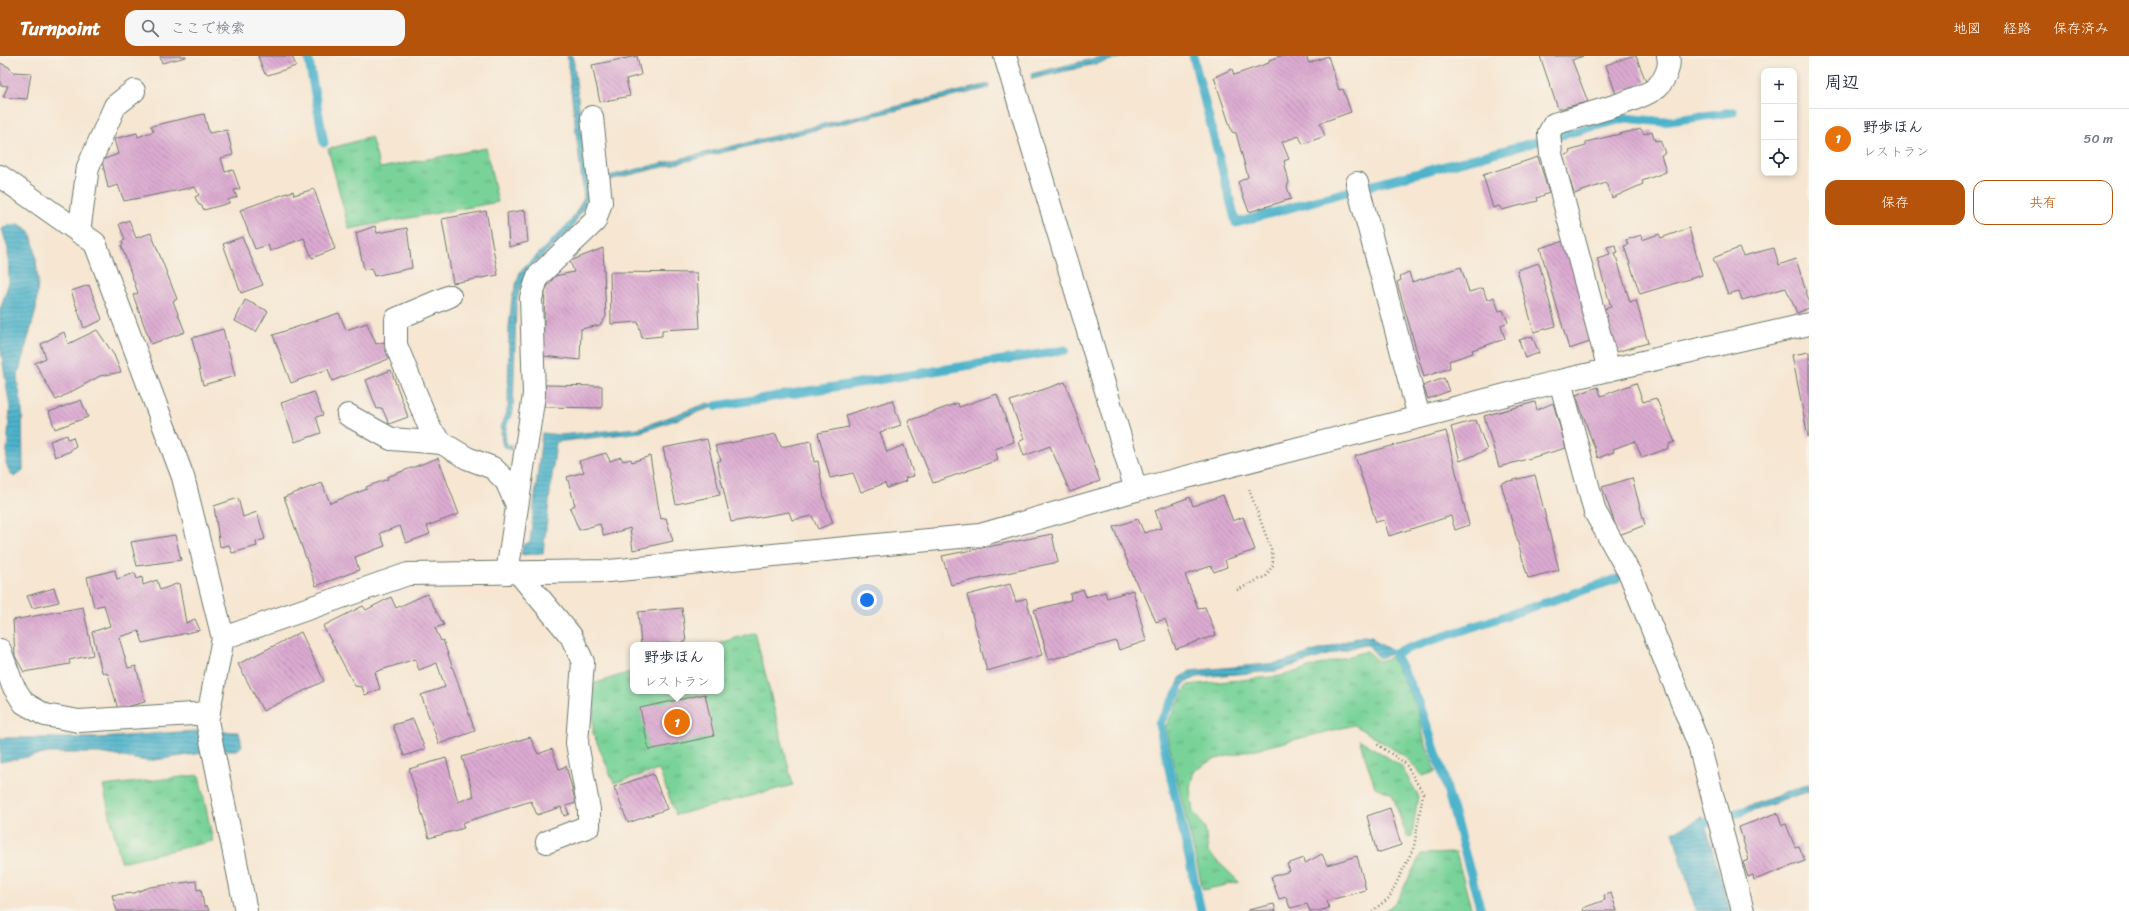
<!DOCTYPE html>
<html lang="ja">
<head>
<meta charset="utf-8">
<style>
	:root { --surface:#fff; --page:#f6f6f7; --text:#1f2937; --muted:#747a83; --line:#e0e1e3; --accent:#b45309 }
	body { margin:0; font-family:Sriracha,"Klee One",sans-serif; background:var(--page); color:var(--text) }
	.controls { position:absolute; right:12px; top:12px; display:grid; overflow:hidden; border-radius:8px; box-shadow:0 2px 6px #0003 }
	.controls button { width:36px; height:36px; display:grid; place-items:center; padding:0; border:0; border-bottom:1px solid var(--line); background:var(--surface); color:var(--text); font:20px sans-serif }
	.you { position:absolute; left:867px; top:544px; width:14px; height:14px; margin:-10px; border:3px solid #fff; border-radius:50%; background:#1a73e8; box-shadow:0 0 0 6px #1a73e833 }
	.badge { display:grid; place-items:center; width:26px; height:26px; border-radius:50%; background:var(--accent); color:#fff; font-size:13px; font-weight:700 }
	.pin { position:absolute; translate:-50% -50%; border:2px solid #fff; box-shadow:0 1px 4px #0006 }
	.popup { position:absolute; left:630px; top:586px; width:94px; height:52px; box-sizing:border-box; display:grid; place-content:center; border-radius:8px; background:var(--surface); filter:drop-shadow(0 1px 3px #0005); font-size:13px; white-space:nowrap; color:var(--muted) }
	.popup b { font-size:15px; color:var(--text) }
	.popup::after { content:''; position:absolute; left:50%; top:100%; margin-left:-8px; border:8px solid transparent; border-top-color:var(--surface) }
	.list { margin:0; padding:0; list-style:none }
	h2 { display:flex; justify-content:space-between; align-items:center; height:52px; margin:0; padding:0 16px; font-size:17px }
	h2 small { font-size:13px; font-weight:400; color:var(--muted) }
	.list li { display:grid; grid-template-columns:26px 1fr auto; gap:12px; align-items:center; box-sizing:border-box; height:60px; padding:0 16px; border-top:1px solid var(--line) }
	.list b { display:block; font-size:15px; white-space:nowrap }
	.list p { margin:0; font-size:13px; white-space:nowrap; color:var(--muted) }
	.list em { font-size:13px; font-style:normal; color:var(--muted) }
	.actions { display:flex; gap:8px; padding:12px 16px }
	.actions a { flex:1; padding:9px 0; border:1px solid var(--accent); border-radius:12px; text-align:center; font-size:14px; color:var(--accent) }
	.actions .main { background:var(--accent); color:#fff }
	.icon { flex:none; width:22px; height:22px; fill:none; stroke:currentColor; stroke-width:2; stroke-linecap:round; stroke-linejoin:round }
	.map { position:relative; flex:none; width:1809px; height:855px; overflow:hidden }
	header { display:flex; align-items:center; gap:24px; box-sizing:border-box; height:56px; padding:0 20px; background:var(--accent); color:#fff }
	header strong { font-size:19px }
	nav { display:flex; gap:22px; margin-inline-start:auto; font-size:14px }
	.search { width:280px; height:36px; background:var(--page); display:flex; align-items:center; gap:10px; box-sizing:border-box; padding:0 14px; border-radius:12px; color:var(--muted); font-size:15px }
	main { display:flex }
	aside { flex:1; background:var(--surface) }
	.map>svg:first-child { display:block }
	.grass { fill:url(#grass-tufts); stroke:#4c8866 }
	.water { fill:url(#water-rules); stroke:#367880 }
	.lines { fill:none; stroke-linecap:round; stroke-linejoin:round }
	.stream { stroke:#4db3cb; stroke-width:9 }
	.building { fill:url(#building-back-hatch) }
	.minor-casing { stroke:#6a786b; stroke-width:24 }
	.path { stroke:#6a786b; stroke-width:2.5; stroke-dasharray:1 3; stroke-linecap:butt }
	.minor { stroke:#fff; stroke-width:22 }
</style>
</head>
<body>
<header>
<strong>Turnpoint</strong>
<div class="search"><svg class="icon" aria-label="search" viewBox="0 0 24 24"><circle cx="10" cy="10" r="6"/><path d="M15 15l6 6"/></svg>ここで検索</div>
<nav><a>地図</a><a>経路</a><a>保存済み</a></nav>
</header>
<main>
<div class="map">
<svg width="1809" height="855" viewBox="0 0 1809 855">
	<defs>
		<pattern id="grass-tufts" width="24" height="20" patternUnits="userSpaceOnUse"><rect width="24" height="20" fill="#79d399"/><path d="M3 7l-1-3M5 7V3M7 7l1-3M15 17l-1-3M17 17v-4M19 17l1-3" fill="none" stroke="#63ac7e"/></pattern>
		<pattern id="water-rules" width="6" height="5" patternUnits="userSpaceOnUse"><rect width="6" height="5" fill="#4db3cb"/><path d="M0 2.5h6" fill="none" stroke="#3f93a6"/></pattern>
		<pattern id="building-back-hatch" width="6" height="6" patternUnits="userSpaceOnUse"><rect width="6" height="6" fill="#dcaad1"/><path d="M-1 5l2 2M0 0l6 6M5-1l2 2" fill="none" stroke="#b28caa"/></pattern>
	</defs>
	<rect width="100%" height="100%" fill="#f7f3e8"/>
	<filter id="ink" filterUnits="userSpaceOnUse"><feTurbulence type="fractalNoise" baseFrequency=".025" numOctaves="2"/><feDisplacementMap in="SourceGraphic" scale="8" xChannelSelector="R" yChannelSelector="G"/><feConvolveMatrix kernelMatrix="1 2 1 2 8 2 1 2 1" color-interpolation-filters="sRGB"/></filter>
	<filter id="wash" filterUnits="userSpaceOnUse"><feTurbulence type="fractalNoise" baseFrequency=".012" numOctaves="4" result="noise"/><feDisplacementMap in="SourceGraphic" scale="16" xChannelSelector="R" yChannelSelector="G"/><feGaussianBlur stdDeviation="0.9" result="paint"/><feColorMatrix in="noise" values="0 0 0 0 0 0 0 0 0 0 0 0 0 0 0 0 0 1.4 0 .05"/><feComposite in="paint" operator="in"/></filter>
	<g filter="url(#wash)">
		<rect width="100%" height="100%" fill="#f6e6d2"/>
		<g class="grass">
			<polygon points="371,81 380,112 486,92 498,146 349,173 328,93"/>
			<polygon points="755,576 793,729 676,759 659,714 614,727 593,677 593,628 633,615 633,635 721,635 721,589 714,589"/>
			<polygon points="1367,595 1379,605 1391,601 1417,652 1424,683 1436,716 1422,720 1406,701 1354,669 1212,704 1194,715 1190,731 1193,756 1205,772 1208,796 1239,826 1203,834 1165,671 1188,629 1281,620"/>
			<polygon points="1359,683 1401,710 1418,739 1412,780 1407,781 1392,738 1375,731"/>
			<polygon points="199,719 213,785 121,806 103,730"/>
			<polygon points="1456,797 1472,855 1385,855 1397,845 1421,798"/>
		</g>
		<g class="water">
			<path d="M567 0H572L574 7 589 141 571 174 527 214 519 235 516 249 513 356C507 366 503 377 507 389L512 390 511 394 503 390C499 377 502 363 508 352L509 271 512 242 520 216 571 165 584 142Z"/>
			<polygon points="1104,0 1129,0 1032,23 1031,18"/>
			<polygon points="989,28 989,32 609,124 609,120"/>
			<polygon points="19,168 30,175 35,193 38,225 36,254 17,322 22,351 23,414 14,421 10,417 6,407 10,352 0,288 0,254 9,226 8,193 2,173 8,169"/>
			<polygon points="708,347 716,350 641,376 556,386 543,497 521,499 523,489 530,486 542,377 560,379 639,372"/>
			<path d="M1363 580 1372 581C1380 591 1386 589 1394 597L1379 602 1369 590 1364 588 1275 615 1197 621 1186 626 1179 634 1176 633 1180 622 1190 615 1278 607Z"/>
			<polygon points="194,675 239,676 242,690 237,694 223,694 147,705 99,697 49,697 0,706 0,682 98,682"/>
			<polygon points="1809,728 1809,735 1734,762 1732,756"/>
			<polygon points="1703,761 1730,855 1696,855 1673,776"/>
		</g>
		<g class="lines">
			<g class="stream">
				<polyline points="308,0 324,87"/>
				<polyline points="1193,0 1236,167 1339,138 1626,62 1663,66 1733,56"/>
				<polyline points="716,350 1065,294"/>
				<polyline points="1179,634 1159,668 1201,855"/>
				<polyline points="1702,775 1701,769 1743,755"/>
				<polyline points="1481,855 1442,715 1419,646 1394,597 1617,523"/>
			</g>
		</g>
		<g id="blocks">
			<g class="building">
				<polygon points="160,0 186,0 186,1 162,7"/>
				<polygon points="258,0 292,0 296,10 268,19 264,16"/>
				<polygon points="637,0 641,19 626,23 630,40 600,46 592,9"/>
				<polygon points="1280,0 1306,0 1309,7 1328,0 1339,34 1343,33 1351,56 1320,67 1325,80 1303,88 1299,80 1282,86 1289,103 1284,105 1289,126 1287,131 1291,143 1249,156 1238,126 1248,121 1236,77 1232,76 1214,21 1232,13 1234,19 1269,7 1269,4"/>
				<polygon points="1540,0 1583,0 1572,4 1588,46 1558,53"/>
				<polygon points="1631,0 1636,0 1646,26 1616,38 1606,9"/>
				<polygon points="0,7 9,11 12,16 31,17 27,43 3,41 8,30 0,29"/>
				<polygon points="204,58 209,77 227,74 233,99 221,102 225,116 233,114 240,133 234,134 237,141 228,144 229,147 204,154 201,149 199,149 195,141 199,139 195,131 124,145 118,129 108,132 102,104 118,98 114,83 137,77 138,81 154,75 151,70"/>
				<polygon points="1641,73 1644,78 1652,75 1655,85 1660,84 1665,97 1661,99 1666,116 1642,125 1643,128 1612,142 1606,127 1574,138 1563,100 1570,97 1569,95 1586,90 1586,86"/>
				<polygon points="1538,101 1549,137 1537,142 1538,145 1502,154 1499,150 1493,152 1483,119"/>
				<polygon points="314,133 335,193 312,202 304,182 270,195 268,189 255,193 240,154 293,135 294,139"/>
				<polygon points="525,154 528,186 509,191 507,157"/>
				<polygon points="486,155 498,219 453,227 442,163"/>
				<polygon points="129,164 136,182 151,177 177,243 173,245 185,276 151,288 133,239 138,237 121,189 123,189 122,185 125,184 119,168"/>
				<polygon points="375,170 377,177 407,172 412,212 374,220 371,212 364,214 356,177"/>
				<polygon points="1689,172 1702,219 1640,238 1624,190 1628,189 1626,184 1641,179 1642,184 1659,178 1661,182"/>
				<polygon points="242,181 263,229 241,237 223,188"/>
				<polygon points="1567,184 1593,285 1569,293 1540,192"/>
				<polygon points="1615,189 1618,196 1615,197 1630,246 1636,244 1648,287 1616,296 1601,254 1611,251 1597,202 1610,198 1607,191"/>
				<polygon points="603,192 606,261 600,269 581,273 580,304 543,300 545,234 555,220 574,216 570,205"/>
				<polygon points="1739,192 1743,200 1774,192 1779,209 1796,203 1809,245 1809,252 1797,257 1786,232 1742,244 1739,235 1728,238 1713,202"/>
				<polygon points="1539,207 1556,270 1534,276 1517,214"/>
				<polygon points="1461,211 1469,236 1483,232 1487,244 1494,241 1499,255 1503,254 1508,266 1501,269 1505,283 1472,294 1473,297 1449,305 1450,312 1424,321 1397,226 1401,224 1400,220 1409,216 1412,226"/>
				<polygon points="610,216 697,217 700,272 662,274 662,280 642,282 638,266 611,268"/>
				<polygon points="89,229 102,263 100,265 84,272 71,235"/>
				<polygon points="245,244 268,255 256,276 235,265"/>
				<polygon points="339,257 346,274 367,267 376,288 384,286 391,302 332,325 328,313 291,327 273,279"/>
				<polygon points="223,273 235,320 203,329 192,282"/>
				<polygon points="97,274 114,299 121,316 100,320 56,344 35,307 46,302 41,288 64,276 68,288"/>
				<polygon points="1532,280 1539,297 1525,302 1519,284"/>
				<polygon points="1809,296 1809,381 1808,381 1792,299"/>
				<polygon points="391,314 408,361 389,368 382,352 377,353 366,324"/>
				<polygon points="1444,322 1449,335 1428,343 1423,330"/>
				<polygon points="1065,326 1100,425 1070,436 1050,390 1024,400 1019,386 1024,383 1010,345"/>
				<polygon points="1636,327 1643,346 1656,342 1675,386 1669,388 1669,392 1642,402 1635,385 1613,393 1614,396 1598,402 1576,339 1598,331 1601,340"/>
				<polygon points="545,329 602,330 602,352 544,351"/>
				<polygon points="314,336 323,359 316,361 321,377 295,386 281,347"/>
				<polygon points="997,338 1014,386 995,393 998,404 933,427 908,365 958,347 959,351"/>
				<polygon points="81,344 88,361 55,373 49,356"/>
				<polygon points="892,344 901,369 880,376 887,396 904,389 914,420 905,422 906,425 887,432 885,427 861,436 853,417 830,422 818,377 849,371 846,359"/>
				<polygon points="1535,346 1537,354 1553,347 1566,392 1499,411 1484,360"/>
				<polygon points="1476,364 1487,394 1460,405 1451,371"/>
				<polygon points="1446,375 1469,469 1455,474 1451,460 1389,480 1384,464 1376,466 1355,400"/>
				<polygon points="776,378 781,391 811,385 814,406 818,405 824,442 833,467 818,473 812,460 792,464 789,456 731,466 717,406 721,404 715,390"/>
				<polygon points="67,379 68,383 73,381 76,390 71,393 71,395 55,401 50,385"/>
				<polygon points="707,383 720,439 676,448 663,392"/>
				<polygon points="606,397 610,405 621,401 623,405 631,403 632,406 650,400 659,454 661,463 666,462 673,485 633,494 630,472 604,480 600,468 579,474 570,452 575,449 567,421 584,416 579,405"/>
				<polygon points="438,402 459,458 427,470 430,478 406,487 400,470 380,477 385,490 355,501 359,514 316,530 284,441 322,427 330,447 367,433 366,431 388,423 387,421"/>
				<polygon points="1535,419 1559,514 1528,522 1501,427"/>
				<polygon points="1632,422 1645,469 1619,479 1602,431"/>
				<polygon points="1223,439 1233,465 1243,461 1255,494 1225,504 1227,511 1214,516 1211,510 1185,519 1198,552 1205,551 1216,579 1176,593 1165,563 1156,566 1144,538 1138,531 1113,471 1138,463 1144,477 1161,472 1155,454 1190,441 1193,450"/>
				<polygon points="238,442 243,461 257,456 265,483 256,486 257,490 232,497 229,489 220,491 214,450"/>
				<polygon points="1052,478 1058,506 951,529 942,500"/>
				<polygon points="175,479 181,504 137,510 131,486"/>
				<polygon points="115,514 117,523 135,517 137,523 142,521 143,529 157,524 160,534 179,527 186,567 195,563 200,574 143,587 139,575 119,581 128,612 136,610 145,646 118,653 108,618 102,616 92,576 110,570 104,549 94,551 87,521"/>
				<polygon points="1010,528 1016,546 1026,542 1042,599 987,615 967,539"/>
				<polygon points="54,532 59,546 32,552 27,540"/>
				<polygon points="1083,533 1086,541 1105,536 1107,542 1133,534 1146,585 1119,594 1116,585 1049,604 1034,554 1071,544 1070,538"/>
				<polygon points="427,538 444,569 435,572 441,585 443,584 475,675 439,688 421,639 445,631 437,607 419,614 415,603 375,616 380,633 365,639 362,631 355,630 323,570 363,550 366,554 391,541 396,552"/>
				<polygon points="83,551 93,599 69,604 70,608 24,616 15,600 13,564"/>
				<polygon points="682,552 686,586 641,589 638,556"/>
				<polygon points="301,576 324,625 263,655 238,608"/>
				<polygon points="705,638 714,680 649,694 640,652"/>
				<polygon points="413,663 425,693 404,700 393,669"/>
				<polygon points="530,681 538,698 552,693 559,713 566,710 576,747 566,750 569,758 564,760 561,751 537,759 531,745 462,767 464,772 429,782 409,713 446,702 458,746 474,740 462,701"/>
				<polygon points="653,718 667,753 628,767 614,731"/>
				<polygon points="1390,752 1401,789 1377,797 1367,760"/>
				<polygon points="1777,757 1782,769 1786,768 1795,791 1799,790 1805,805 1754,824 1753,819 1748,821 1743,806 1749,804 1739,771"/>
				<polygon points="1322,798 1327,809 1357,800 1366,834 1327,845 1329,852 1319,855 1310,855 1307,848 1290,852 1286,841 1279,843 1271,821 1290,815 1287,808 1304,802 1305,807"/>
				<polygon points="196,825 197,834 201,833 204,850 207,850 209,855 117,855 112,839 134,837 150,831"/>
				<polygon points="1611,837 1617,855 1584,855 1583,852 1605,844 1604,839"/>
				<polygon points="1274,848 1276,855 1248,855 1248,854"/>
			</g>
		</g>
	</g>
	<g filter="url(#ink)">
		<use href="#blocks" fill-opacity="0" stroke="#6a786b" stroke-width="1"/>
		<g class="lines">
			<g class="minor-casing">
				<g id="minor">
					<polyline points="1005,0 1136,434"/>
					<polyline points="0,120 95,187 183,421 223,582 207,665 246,855"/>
					<polyline points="1357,127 1419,361"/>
					<polyline points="79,176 88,111 115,50 134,35"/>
					<polyline points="450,240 396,263 396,289 431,375 442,387 467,402 493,412 506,425 517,449"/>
					<path d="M1609 314 1551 98 1549 77 1554 68C1576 61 1644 44 1657 31 1665 24 1671 10 1668 0"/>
					<polyline points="1560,325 1595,456 1630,518 1699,689 1743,855"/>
					<polyline points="348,359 391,383 442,387"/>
					<polyline points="518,516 571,580 583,606 577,687 589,754 589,770 547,786"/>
					<polyline points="507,517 534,339 531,242 538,220 595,165 601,146 592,61"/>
					<polyline points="223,582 408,518 609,515 980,479 1136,434 1560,325 1809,268"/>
					<polyline points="0,594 13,630 24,647 45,659 79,665 209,657"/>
				</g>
			</g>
			<g class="path">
				<polyline points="1237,534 1266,520 1273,509 1272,496 1249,433"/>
				<polyline points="1372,855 1389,842 1414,791 1423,737 1405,707 1375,687"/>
			</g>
			<use href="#minor" class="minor"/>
		</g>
	</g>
</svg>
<div class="controls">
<button>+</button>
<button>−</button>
<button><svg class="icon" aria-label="locate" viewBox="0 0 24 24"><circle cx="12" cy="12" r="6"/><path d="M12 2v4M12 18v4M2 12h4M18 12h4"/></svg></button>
</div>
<div class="you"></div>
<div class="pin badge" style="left:677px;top:666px;background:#e8710a">1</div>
<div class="popup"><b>野歩ほん</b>レストラン</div>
</div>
<aside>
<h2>周辺<small></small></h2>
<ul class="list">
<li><span class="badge" style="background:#e8710a">1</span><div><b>野歩ほん</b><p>レストラン</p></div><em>50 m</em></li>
</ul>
<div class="actions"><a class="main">保存</a><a>共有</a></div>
</aside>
</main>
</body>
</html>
